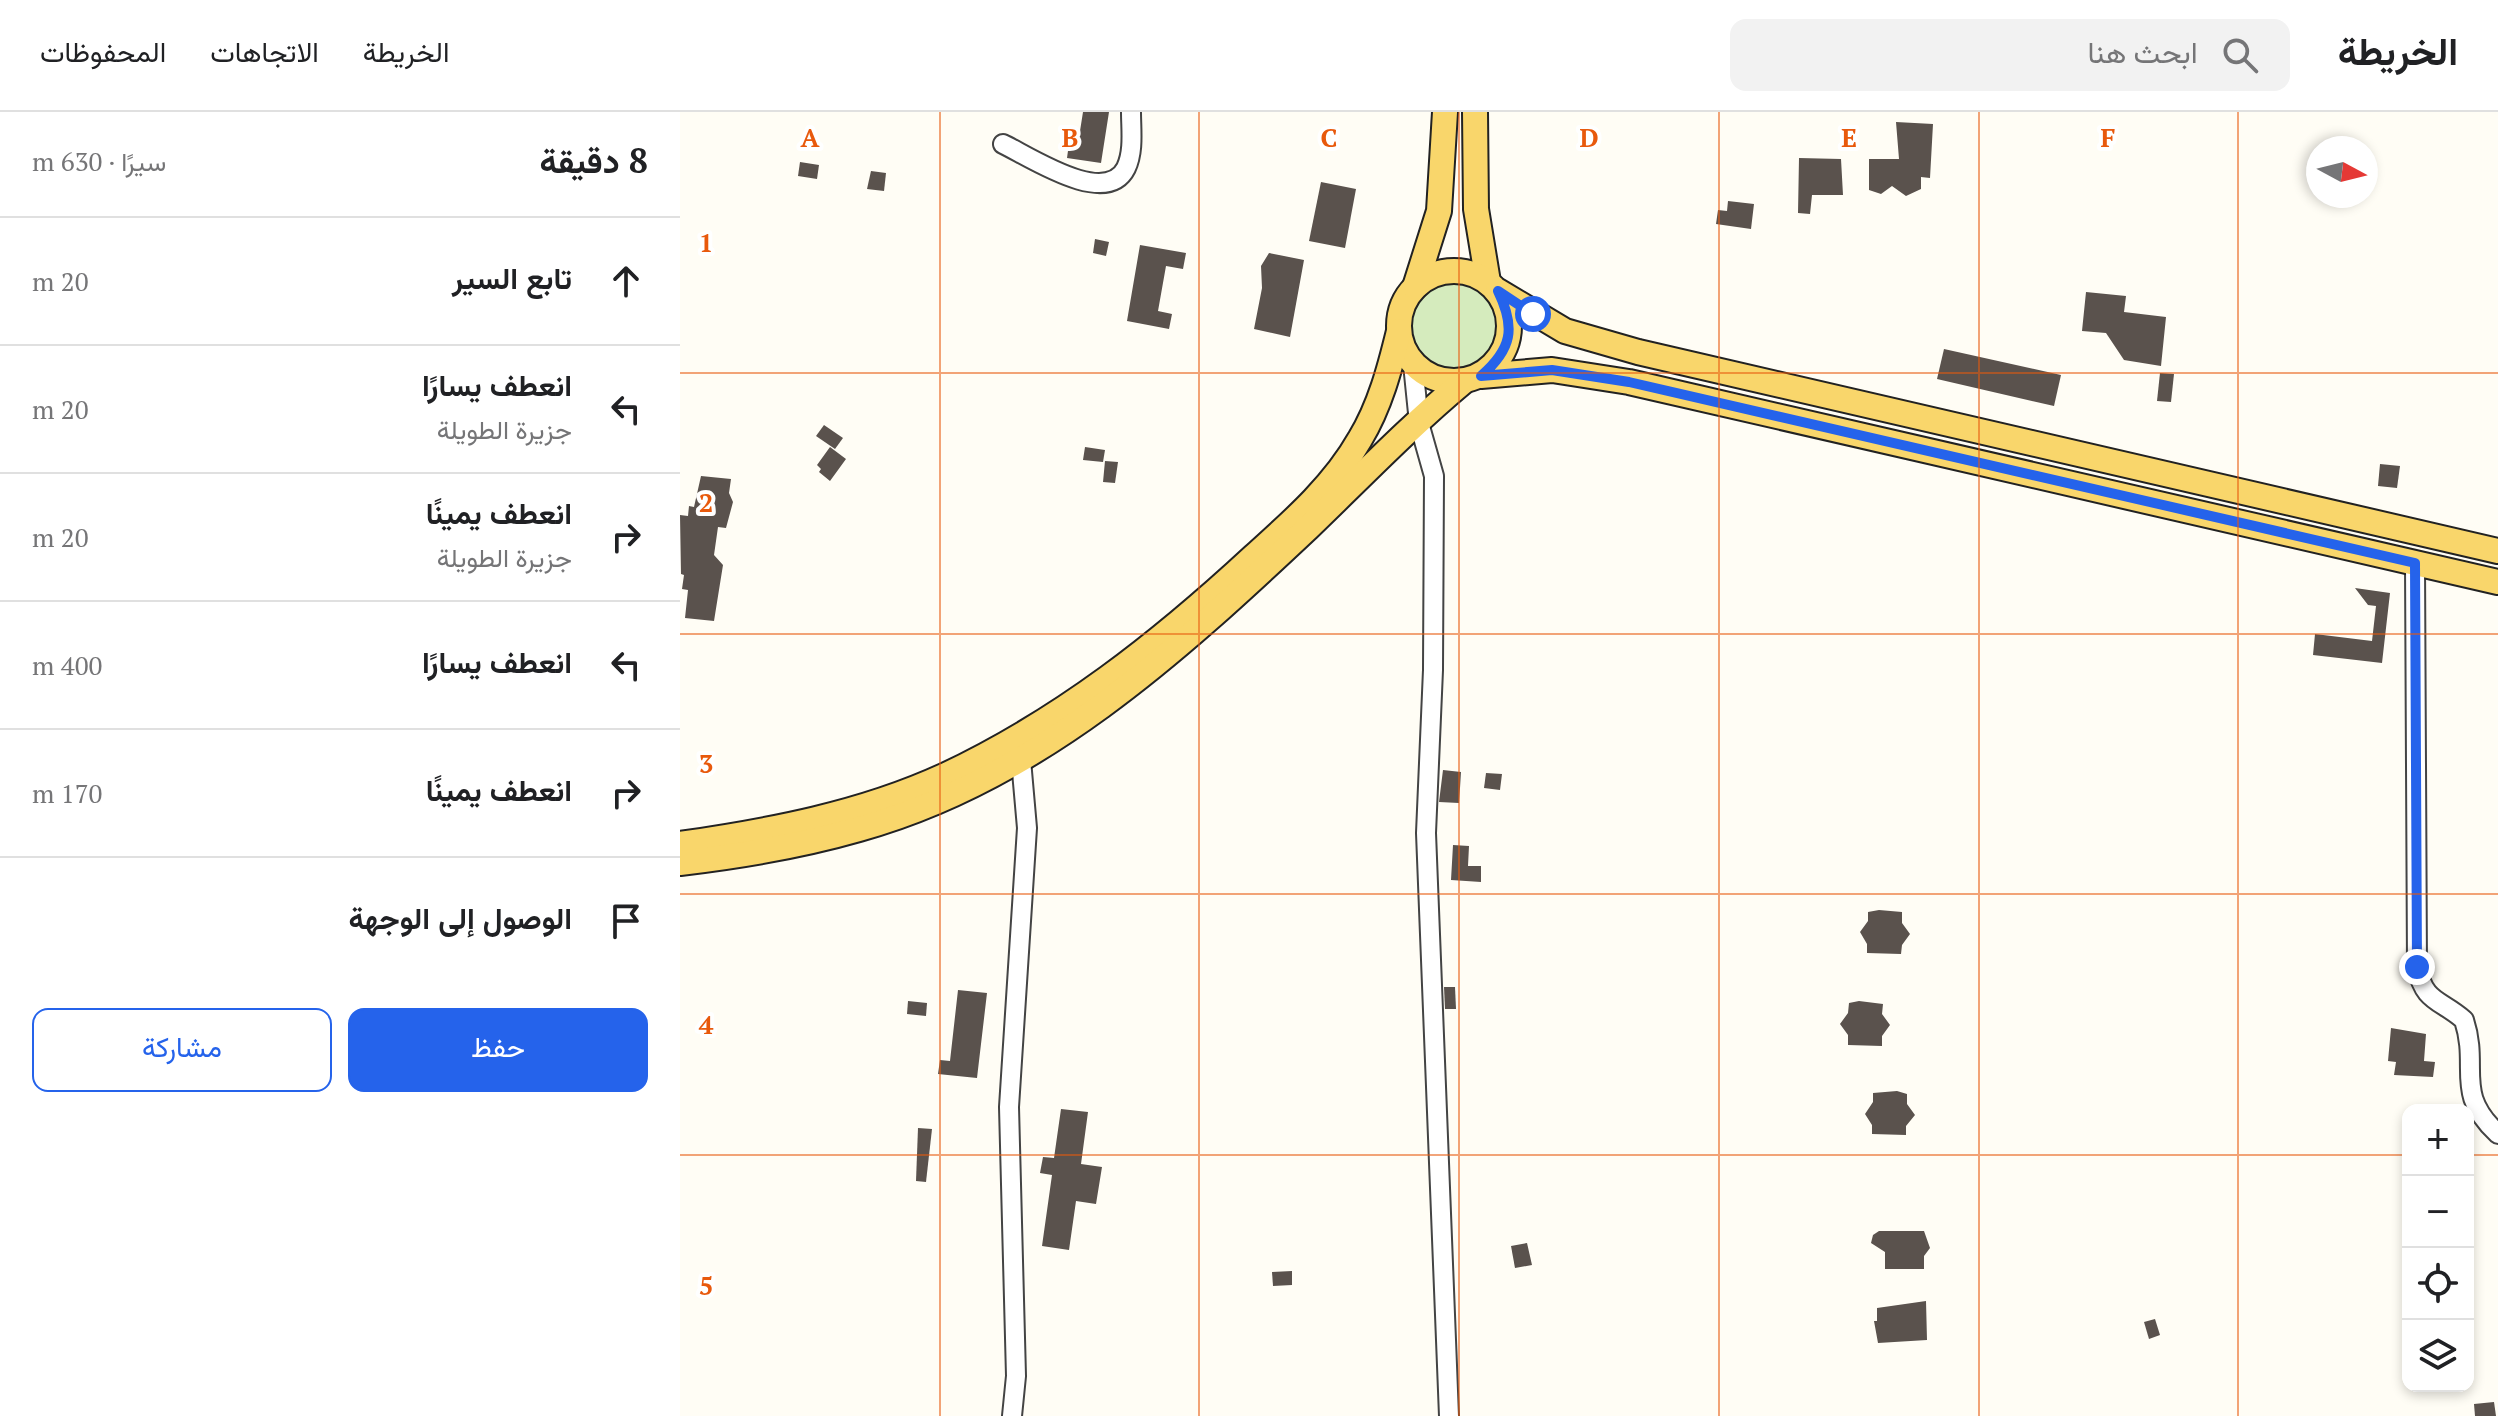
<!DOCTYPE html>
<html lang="ar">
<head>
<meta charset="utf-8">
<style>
	:root { --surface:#fff; --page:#f2f2f2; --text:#202124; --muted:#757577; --line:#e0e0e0; --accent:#2563eb }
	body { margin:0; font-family:"PT Serif",Vazirmatn,serif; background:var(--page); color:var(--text); direction:rtl }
	.controls { position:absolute; right:24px; bottom:24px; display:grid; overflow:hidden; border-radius:16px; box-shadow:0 4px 12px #0003 }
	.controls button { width:72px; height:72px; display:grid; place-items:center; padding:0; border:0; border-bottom:2px solid var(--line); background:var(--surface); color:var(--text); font:40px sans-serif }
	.compass { position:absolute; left:1626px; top:24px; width:72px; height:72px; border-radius:50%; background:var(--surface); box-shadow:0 4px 12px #0003; rotate:97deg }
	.stop { position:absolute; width:24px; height:24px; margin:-18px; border:6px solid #2563eb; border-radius:50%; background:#fff }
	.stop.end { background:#2563eb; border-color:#fff; box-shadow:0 2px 8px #0008 }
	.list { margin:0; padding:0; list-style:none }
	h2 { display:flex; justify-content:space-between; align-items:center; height:104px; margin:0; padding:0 32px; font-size:34px }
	h2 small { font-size:26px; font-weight:400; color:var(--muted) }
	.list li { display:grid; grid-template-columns:52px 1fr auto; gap:24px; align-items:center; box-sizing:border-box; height:128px; padding:0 32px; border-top:2px solid var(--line) }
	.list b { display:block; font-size:30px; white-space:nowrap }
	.list p { margin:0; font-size:26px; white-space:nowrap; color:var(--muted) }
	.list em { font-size:26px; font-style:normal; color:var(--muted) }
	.actions { display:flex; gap:16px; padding:24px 32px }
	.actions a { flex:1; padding:18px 0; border:2px solid var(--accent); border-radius:16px; text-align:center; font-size:28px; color:var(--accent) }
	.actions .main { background:var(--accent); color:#fff }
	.icon { flex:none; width:44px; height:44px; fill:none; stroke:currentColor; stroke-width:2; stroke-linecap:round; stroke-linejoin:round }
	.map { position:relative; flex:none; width:1818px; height:1304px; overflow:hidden; direction:ltr }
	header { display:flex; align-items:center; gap:48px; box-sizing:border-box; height:112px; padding:0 40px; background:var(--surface); border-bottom:2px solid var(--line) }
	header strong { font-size:38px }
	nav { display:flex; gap:44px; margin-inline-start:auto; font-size:28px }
	.search { width:560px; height:72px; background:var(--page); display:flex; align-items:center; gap:20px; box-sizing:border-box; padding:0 28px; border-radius:16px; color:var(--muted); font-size:30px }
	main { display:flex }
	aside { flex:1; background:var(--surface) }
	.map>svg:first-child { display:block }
	.green { fill:#d5ebbd }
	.building { fill:#5a524d }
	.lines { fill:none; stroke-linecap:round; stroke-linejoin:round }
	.minor-casing { stroke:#444; stroke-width:22 }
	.major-casing { stroke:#222; stroke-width:28 }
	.minor { stroke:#fff; stroke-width:18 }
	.major { stroke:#f9d66b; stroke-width:24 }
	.route { stroke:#2563eb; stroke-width:10 }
	.grid { fill:none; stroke:#e8590c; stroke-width:2; stroke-opacity:0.55 }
	.grid-label { font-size:26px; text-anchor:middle; font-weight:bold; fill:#e8590c; stroke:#fff; stroke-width:8; stroke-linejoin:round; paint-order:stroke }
</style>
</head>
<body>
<header>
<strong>الخريطة</strong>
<div class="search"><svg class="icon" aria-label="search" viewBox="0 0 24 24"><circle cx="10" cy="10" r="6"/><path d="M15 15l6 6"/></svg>ابحث هنا</div>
<nav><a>الخريطة</a><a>الاتجاهات</a><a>المحفوظات</a></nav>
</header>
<main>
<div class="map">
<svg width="1818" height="1304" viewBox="0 0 1818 1304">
	<rect width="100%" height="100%" fill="#fffdf5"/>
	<circle class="green" cx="772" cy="214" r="44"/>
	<g class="building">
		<polygon points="403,0 429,0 421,51 387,46 391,17 400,19"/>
		<polygon points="1216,10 1253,12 1250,66 1241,65 1241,77 1226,84 1212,74 1201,82 1189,78 1189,47 1219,47"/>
		<polygon points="1119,46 1161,47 1163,83 1132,83 1130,102 1118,101"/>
		<polygon points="120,50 139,53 137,67 118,64"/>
		<polygon points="191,59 206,61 204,79 187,77"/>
		<polygon points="641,70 676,77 665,136 629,129"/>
		<polygon points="1048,89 1074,92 1071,117 1036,112 1038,98 1047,99"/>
		<polygon points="415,127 429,130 426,144 413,141"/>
		<polygon points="460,133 506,141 503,157 486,154 478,199 492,202 489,217 447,209"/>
		<polygon points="589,141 624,148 610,225 574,217 582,176 581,154"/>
		<polygon points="1406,180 1446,184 1444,200 1486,205 1481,254 1444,248 1426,221 1402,219"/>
		<polygon points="1264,237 1381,263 1374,294 1257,267"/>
		<polygon points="1480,261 1494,262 1491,290 1477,289"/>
		<polygon points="144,313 163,326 155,337 136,324"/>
		<polygon points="150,335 166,347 150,369 139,360 141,357 137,353"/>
		<polygon points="405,335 425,338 423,350 403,348"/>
		<polygon points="425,349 438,350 435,371 423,370"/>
		<polygon points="1700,352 1720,354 1717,376 1698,374"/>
		<polygon points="21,364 51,367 49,381 53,390 46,416 38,415 34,443 43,453 34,509 5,506 8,478 2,477 4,463 1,462 0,403 8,404 9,394 14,395"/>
		<polygon points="1675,476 1710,481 1702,551 1633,543 1635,522 1692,529 1696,494 1688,493"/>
		<polygon points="763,658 781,660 779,691 759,690"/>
		<polygon points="806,661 822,662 820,678 804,676"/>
		<polygon points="773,733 789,734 788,754 801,754 801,770 771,768"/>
		<polygon points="1199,798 1222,800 1222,811 1230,822 1222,833 1221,842 1187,841 1187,832 1180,820 1188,809 1188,800"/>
		<polygon points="764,875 775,875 776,897 765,897"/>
		<polygon points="278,878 307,881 297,966 258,962 260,948 270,949"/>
		<polygon points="228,889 247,891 246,904 227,902"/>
		<polygon points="1179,889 1203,892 1202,902 1210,913 1202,924 1202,934 1168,933 1168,923 1160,912 1168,901 1169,891"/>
		<polygon points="1711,916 1746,922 1744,949 1755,950 1753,965 1714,963 1716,950 1708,949"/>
		<polygon points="1217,979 1227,982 1227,992 1235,1003 1226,1014 1226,1023 1192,1022 1192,1013 1185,1002 1193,990 1193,981"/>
		<polygon points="381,997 408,1000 401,1052 422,1055 416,1092 396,1089 389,1138 362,1134 372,1063 360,1061 363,1045 374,1046"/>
		<polygon points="238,1016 252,1017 246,1070 236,1069"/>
		<polygon points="1199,1119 1244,1119 1250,1136 1244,1144 1244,1157 1205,1157 1205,1140 1191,1131 1193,1123"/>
		<polygon points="847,1131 852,1153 835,1156 831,1134"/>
		<polygon points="612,1159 612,1173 593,1174 592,1160"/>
		<polygon points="1246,1189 1247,1228 1198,1231 1194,1209 1197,1209 1197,1196"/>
		<polygon points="1475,1207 1480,1223 1469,1227 1464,1210"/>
		<polygon points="1814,1290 1816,1304 1795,1304 1794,1292"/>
	</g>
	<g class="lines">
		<g class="minor-casing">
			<g id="minor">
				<path d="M323 32C350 45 426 96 446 56 454 39 451 18 451 0"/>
				<polyline points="733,252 739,311 754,364 753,558 746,721 769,1304"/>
				<path d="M1735 451 1737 855C1744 891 1760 887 1784 908 1800 957 1773 980 1818 1022"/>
				<polyline points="332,1304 336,1264 329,995 347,716 341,648"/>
			</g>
		</g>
		<g class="major-casing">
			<g id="major">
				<polyline points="795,0 796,97 808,170"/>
				<circle cx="774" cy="214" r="55"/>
				<polyline points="735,175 759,99 765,0"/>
				<polyline points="818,179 885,219 958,240 1818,439"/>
				<polyline points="801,264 872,258 949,270 1818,470"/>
				<path d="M0 732C90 719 181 702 264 664 381 609 480 531 574 444 613 409 654 373 680 327 700 294 710 256 719 219"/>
				<path d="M0 751C60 744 120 734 179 717 357 668 497 539 628 416 679 367 729 315 783 270"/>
			</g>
		</g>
		<use href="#minor" class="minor"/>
		<use href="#major" class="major"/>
	</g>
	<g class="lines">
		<path class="route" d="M853 202 818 179C836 216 832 237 801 264L872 258 949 270 1735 451 1737 855"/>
	</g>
	<path class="grid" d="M260 0V1304M519 0V1304M779 0V1304M1039 0V1304M1299 0V1304M1558 0V1304M0 261H1818M0 522H1818M0 782H1818M0 1043H1728M1788 1043H1818"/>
	<g class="grid-label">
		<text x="130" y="35">A</text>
		<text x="390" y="35">B</text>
		<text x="649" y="35">C</text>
		<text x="909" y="35">D</text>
		<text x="1169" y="35">E</text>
		<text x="1428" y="35">F</text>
		<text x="26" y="140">1</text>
		<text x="26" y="400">2</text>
		<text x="26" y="661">3</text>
		<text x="26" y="922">4</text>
		<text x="26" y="1183">5</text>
	</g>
</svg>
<div class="controls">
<button>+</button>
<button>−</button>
<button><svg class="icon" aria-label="locate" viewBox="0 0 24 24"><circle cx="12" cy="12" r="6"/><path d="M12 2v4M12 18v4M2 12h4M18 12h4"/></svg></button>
<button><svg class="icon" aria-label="layers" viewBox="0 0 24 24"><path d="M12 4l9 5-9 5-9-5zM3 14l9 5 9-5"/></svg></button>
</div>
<svg class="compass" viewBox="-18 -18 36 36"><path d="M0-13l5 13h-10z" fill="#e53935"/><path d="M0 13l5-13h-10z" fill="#757577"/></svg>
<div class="stop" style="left:853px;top:202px"></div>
<div class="stop end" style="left:1737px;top:855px"></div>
</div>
<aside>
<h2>8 دقيقة<small>سيرًا · 630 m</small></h2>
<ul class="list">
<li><svg class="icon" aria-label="ahead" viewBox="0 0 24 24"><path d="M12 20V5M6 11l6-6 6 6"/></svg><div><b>تابع السير</b></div><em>20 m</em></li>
<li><svg class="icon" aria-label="left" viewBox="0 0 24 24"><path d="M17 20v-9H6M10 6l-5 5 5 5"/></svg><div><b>انعطف يسارًا</b><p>جزيرة الطويلة</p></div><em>20 m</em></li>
<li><svg class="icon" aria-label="right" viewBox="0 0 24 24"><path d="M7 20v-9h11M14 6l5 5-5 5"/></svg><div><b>انعطف يمينًا</b><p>جزيرة الطويلة</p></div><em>20 m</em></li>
<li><svg class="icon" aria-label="left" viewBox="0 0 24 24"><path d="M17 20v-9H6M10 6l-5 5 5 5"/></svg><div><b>انعطف يسارًا</b></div><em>400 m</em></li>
<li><svg class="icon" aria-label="right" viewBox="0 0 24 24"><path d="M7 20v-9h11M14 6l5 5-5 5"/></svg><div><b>انعطف يمينًا</b></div><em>170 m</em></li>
<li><svg class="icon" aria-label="arrive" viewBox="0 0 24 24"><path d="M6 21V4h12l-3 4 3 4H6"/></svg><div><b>الوصول إلى الوجهة</b></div></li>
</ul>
<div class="actions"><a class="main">حفظ</a><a>مشاركة</a></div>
</aside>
</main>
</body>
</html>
